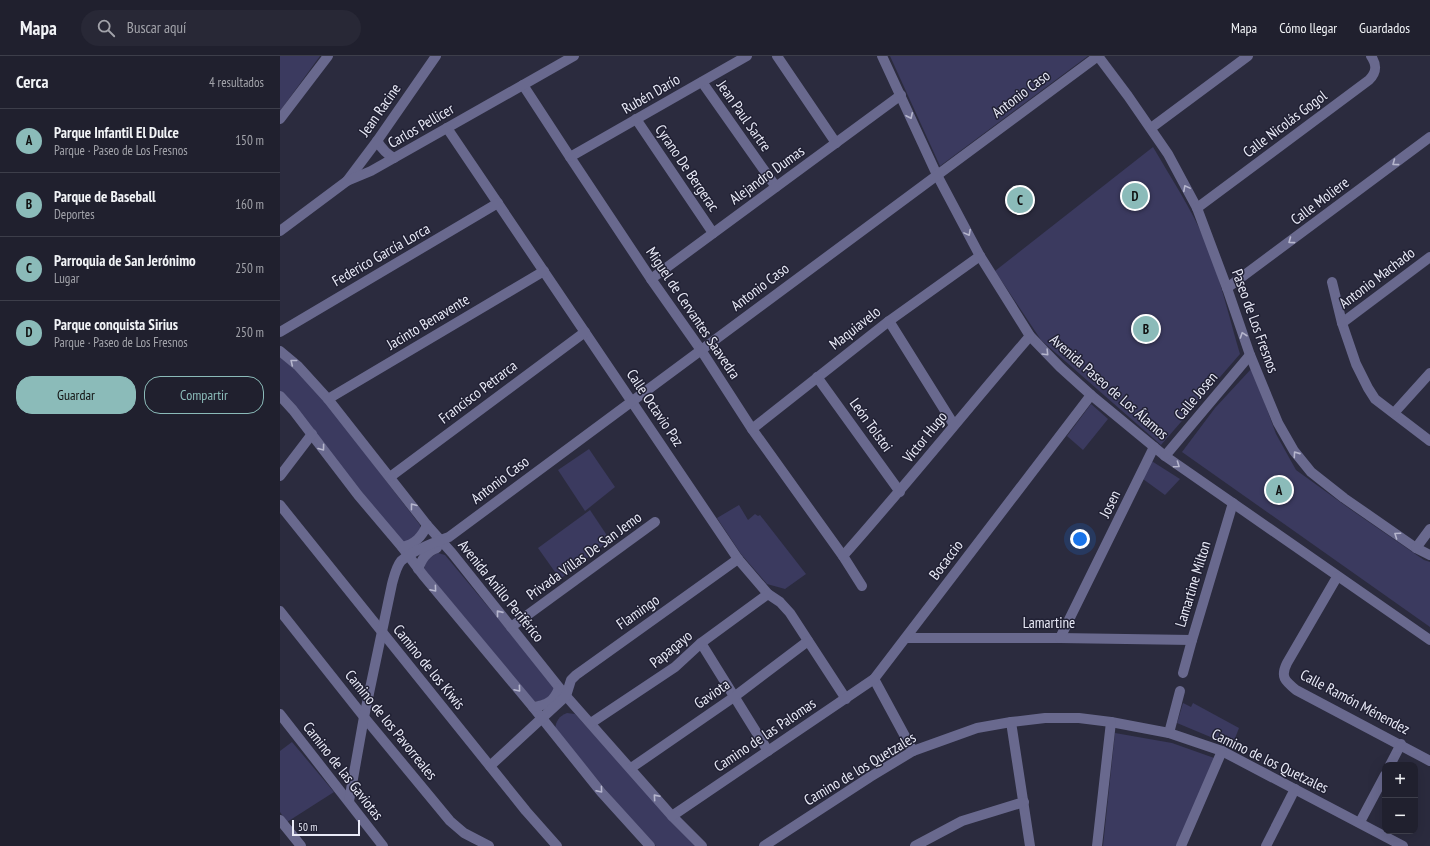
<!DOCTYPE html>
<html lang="es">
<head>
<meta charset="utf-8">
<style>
	:root { --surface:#20202e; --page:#282836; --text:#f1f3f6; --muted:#a2a3aa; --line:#3d3e4a; --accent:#8bbbb9 }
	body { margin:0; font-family:"PT Sans Narrow",sans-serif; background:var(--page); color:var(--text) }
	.controls { position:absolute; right:12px; bottom:12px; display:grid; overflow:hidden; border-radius:8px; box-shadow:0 4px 16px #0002 }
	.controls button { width:36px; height:36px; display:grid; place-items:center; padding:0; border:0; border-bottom:1px solid var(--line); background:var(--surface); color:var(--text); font:20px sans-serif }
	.scale { position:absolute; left:12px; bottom:10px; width:68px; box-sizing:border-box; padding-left:4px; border:2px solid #e9eaf7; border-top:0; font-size:11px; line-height:14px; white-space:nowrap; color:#e9eaf7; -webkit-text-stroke:3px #212134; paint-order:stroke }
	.you { position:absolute; left:800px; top:483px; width:14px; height:14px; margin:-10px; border:3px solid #fff; border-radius:50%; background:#1a73e8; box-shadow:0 0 0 6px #1a73e833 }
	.badge { display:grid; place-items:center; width:26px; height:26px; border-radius:50%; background:var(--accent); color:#111; font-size:13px; font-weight:700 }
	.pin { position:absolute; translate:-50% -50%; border:2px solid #fff; box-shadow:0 1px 4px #0006 }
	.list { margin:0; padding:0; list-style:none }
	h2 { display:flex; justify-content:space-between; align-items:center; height:52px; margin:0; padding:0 16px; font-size:17px }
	h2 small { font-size:13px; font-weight:400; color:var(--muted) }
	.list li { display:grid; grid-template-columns:26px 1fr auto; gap:12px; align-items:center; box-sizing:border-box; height:64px; padding:0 16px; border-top:1px solid var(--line) }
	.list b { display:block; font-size:15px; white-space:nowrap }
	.list p { margin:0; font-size:13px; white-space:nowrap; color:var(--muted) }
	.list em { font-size:13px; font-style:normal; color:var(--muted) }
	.actions { display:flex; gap:8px; padding:12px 16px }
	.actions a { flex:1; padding:9px 0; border:1px solid var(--accent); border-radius:16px; text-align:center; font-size:14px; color:var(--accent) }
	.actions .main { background:var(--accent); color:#111 }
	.icon { flex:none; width:22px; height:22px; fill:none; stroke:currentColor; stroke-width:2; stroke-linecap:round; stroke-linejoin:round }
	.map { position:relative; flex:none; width:1150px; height:790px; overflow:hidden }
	header { display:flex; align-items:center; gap:24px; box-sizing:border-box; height:56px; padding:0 20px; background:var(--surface); border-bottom:1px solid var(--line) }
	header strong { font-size:19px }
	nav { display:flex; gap:22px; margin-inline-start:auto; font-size:14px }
	.search { width:280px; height:36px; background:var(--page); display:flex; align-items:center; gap:10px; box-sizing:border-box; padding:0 14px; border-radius:22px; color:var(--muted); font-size:15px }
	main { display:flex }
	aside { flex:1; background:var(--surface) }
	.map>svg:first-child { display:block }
	.green { fill:#3b3a5f }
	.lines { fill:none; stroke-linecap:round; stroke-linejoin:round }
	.minor { stroke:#69698e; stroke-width:10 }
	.oneway { stroke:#b6b6cd }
	.labels { text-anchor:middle; stroke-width:3; stroke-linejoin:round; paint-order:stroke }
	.street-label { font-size:15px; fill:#e9eaf7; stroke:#212134 }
</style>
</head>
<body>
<header>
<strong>Mapa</strong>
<div class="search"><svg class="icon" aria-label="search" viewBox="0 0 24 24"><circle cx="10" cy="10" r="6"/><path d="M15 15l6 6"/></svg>Buscar aquí</div>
<nav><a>Mapa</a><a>Cómo llegar</a><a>Guardados</a></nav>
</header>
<main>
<aside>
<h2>Cerca<small>4 resultados</small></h2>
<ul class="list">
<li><span class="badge">A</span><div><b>Parque Infantil El Dulce</b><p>Parque · Paseo de Los Fresnos</p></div><em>150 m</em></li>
<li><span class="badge">B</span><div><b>Parque de Baseball</b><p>Deportes</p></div><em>160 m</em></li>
<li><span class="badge">C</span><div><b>Parroquia de San Jerónimo</b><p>Lugar</p></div><em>250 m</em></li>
<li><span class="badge">D</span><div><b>Parque conquista Sirius</b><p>Parque · Paseo de Los Fresnos</p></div><em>250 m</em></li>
</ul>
<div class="actions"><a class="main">Guardar</a><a>Compartir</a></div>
</aside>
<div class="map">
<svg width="1150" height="790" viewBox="0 0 1150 790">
	<rect width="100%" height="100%" fill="#2b2b3e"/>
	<g class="green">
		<polygon points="0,0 40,0 0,55"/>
		<polygon points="610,0 808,0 660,110"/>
		<path d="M873 91C891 122 911 152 925 185 940 221 949 261 960 298L881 389 761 284 715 215Z"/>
		<polygon points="0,301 23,320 51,353 140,469 140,475 133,482 123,487 0,336"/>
		<polygon points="972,312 996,378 1016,414 1070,453 1144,504 1150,506 1150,571 902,396 935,352"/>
		<polygon points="811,348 828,363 803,394 787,380"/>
		<polygon points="309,393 335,431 305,455 278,414"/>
		<polygon points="870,404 900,423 885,439 863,423"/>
		<polygon points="459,449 468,464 475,458 478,460 480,459 526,518 505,533 487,528 461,498 437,462"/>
		<polygon points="310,454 330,484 280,523 258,492"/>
		<path d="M158 497 165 499 274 630C274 641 262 646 253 645L144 513C145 505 151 500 158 497Z"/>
		<polygon points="903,647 911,651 913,647 959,672 952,690 897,667"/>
		<path d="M287 657 295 658 416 790H376L347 759 275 673C276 665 279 660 287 657Z"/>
		<polygon points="835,677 892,687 937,703 897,790 823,790"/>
		<polygon points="12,686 54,736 7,766 0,756 0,695"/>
	</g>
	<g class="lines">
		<g class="minor">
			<polyline points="497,0 556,87"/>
			<polyline points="602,0 657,119 700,200 750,280 780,311 811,339 885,400 1150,584"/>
			<polyline points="818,0 848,40 888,98 917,152 947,232 970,299 998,367 1014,395 1031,416 1064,442 1136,492 1150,499"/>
			<polyline points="422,26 496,131"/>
			<polyline points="243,29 290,101 371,223 421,294 472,373 563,500 582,530"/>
			<polyline points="0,63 48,0"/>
			<polyline points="356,63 433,177"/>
			<polyline points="167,72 458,503 488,538 500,546 510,557 566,643"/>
			<polyline points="871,72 968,0"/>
			<path d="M97 85C102 93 106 98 114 102"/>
			<polyline points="290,101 467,0"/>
			<polyline points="67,125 97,85 156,0"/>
			<path d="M917 152 1089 24C1097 16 1097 9 1091 0"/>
			<polyline points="0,175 67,125 91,115 294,0"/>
			<polyline points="371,223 621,39"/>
			<polyline points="1052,226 1062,267 1076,308 1088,332 1095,343 1150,385"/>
			<polyline points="947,232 1150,81"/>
			<polyline points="609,265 674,369"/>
			<polyline points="1062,267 1150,201"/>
			<polyline points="0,276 218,147"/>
			<polyline points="0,295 18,310 48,343 147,469 172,497 286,640 392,760 422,790"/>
			<polyline points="537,321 620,436"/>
			<polyline points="0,340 13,354 78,439 122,491 143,519 253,651 321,736 370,790"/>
			<polyline points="48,343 264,215"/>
			<polyline points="1114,357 1150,317"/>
			<polyline points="472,373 609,265 700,200"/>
			<polyline points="885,400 970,299"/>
			<polyline points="0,420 32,378"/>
			<polyline points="110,421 305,276"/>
			<polyline points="0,449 246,755 277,790"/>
			<path d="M122 491C135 488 142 481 147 469"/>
			<polyline points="1136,492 1150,473"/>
			<path d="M563 500C627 428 687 353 750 280"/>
			<path d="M138 513C142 503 146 496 157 492"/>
			<path d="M1057 521 1007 607C1000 621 1005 625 1016 634L1150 705"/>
			<polyline points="0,555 84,661 170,765 184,777 209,790"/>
			<polyline points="231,571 375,466"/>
			<polyline points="626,582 780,582 912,584"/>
			<polyline points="780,582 874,391"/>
			<polyline points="421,587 488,695"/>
			<polyline points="903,617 912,584 953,447"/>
			<polyline points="594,623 633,695"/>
			<path d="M253 651C268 649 274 645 279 632"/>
			<polyline points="0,658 103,790"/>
			<polyline points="731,666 750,790"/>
			<polyline points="311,667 395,611 421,587 488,538"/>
			<polyline points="889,677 900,635"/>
			<polyline points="1110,709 1121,688"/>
			<polyline points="210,710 286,640 291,624 296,619 458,503"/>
			<polyline points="351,712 454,641 528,585"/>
			<path d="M69 745 84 661 112 528C114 521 116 511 121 505 132 495 155 486 169 481L818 0"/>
			<polyline points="392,760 594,623 811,339"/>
			<polyline points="0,764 21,790"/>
			<polyline points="1080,766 1105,719"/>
			<polyline points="484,790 590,721 633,695 697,672 731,666 765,662 799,662 831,666 889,677 942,695 1123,790"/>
			<polyline points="635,790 682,765 744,746"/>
			<polyline points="817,790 831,666"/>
			<polyline points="901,790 942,695"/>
			<polyline points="986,790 1015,733"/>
		</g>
	</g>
	<defs><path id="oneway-chevron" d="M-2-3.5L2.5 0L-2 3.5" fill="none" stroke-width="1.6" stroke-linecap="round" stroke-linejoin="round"/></defs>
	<g class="oneway">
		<use href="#oneway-chevron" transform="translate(630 60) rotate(65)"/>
		<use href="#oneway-chevron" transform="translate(1115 107) rotate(143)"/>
		<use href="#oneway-chevron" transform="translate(906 132) rotate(-118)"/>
		<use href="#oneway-chevron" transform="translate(688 177) rotate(62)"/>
		<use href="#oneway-chevron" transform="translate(1011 185) rotate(143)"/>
		<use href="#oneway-chevron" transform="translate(963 279) rotate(-109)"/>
		<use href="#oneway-chevron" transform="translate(766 297) rotate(46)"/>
		<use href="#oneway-chevron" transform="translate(13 306) rotate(-141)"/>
		<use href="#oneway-chevron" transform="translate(42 392) rotate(53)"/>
		<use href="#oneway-chevron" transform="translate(1016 398) rotate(-125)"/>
		<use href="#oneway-chevron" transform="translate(897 409) rotate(35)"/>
		<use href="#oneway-chevron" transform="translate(133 450) rotate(-128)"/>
		<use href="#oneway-chevron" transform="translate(1117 479) rotate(-145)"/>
		<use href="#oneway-chevron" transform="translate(154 533) rotate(50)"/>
		<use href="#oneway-chevron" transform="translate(219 557) rotate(-129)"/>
		<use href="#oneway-chevron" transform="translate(238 633) rotate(50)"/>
		<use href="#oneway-chevron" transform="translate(320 734) rotate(50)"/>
		<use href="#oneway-chevron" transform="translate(376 741) rotate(-131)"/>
	</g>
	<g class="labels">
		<g class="street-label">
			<text transform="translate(371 38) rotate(-30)" y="5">Rubén Darío</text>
			<text transform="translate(741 38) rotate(-37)" y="5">Antonio Caso</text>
			<text transform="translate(100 54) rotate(-55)" y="5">Jean Racine</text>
			<text transform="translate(464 60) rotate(55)" y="5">Jean Paul Sartre</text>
			<text transform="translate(1005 68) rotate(-37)" y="5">Calle Nicolás Gogol</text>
			<text transform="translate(141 70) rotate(-30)" y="5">Carlos Pellicer</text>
			<text transform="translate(407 112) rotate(56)" y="5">Cyrano De Bergerac</text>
			<text transform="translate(487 119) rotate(-36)" y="5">Alejandro Dumas</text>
			<text transform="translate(1040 145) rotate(-37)" y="5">Calle Moliere</text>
			<text transform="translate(101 199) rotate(-30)" y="5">Federico García Lorca</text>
			<text transform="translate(1097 222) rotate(-37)" y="5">Antonio Machado</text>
			<text transform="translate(480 231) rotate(-37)" y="5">Antonio Caso</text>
			<text transform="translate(413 257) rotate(56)" y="5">Miguel de Cervantes Saavedra</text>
			<text transform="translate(975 265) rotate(70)" y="5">Paseo de Los Fresnos</text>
			<text transform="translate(148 266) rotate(-31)" y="5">Jacinto Benavente</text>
			<text transform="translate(575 272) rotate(-38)" y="5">Maquiavelo</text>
			<text transform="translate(829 331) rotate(41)" y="5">Avenida Paseo de Los Álamos</text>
			<text transform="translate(198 336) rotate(-37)" y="5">Francisco Petrarca</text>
			<text transform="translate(916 340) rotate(-50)" y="5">Calle Josen</text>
			<text transform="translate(375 352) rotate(56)" y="5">Calle Octavio Paz</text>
			<text transform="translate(591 369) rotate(54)" y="5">León Tolstoi</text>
			<text transform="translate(645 381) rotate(-51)" y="5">Víctor Hugo</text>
			<text transform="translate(220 424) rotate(-37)" y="5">Antonio Caso</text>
			<text transform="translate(830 448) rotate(-64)" y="5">Josen</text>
			<text transform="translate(304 500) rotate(-36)" y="5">Privada Villas De San Jemo</text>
			<text transform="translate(666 504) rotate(-53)" y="5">Bocaccio</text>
			<text transform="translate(913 528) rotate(-73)" y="5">Lamartine Milton</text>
			<text transform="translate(221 535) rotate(51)" y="5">Avenida Anillo Periférico</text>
			<text transform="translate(358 556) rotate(-35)" y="5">Flamingo</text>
			<text x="769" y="572">Lamartine</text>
			<text transform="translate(391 593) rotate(-39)" y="5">Papagayo</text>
			<text transform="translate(149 611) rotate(51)" y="5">Camino de los Kiwis</text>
			<text transform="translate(432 638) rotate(-35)" y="5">Gaviota</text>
			<text transform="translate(1075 646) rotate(28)" y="5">Calle Ramón Ménendez</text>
			<text transform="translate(111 669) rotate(51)" y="5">Camino de los Pavorreales</text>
			<text transform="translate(485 679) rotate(-34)" y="5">Camino de las Palomas</text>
			<text transform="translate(990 705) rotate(26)" y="5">Camino de los Quetzales</text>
			<text transform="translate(580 713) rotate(-31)" y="5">Camino de los Quetzales</text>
			<text transform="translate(63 715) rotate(52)" y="5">Camino de las Gaviotas</text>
		</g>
	</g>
</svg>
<div class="controls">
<button>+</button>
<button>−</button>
</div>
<div class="scale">50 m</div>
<div class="you"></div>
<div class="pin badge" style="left:999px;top:434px">A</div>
<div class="pin badge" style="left:866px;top:273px">B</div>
<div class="pin badge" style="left:740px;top:144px">C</div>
<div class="pin badge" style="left:855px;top:140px">D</div>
</div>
</main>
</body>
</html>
